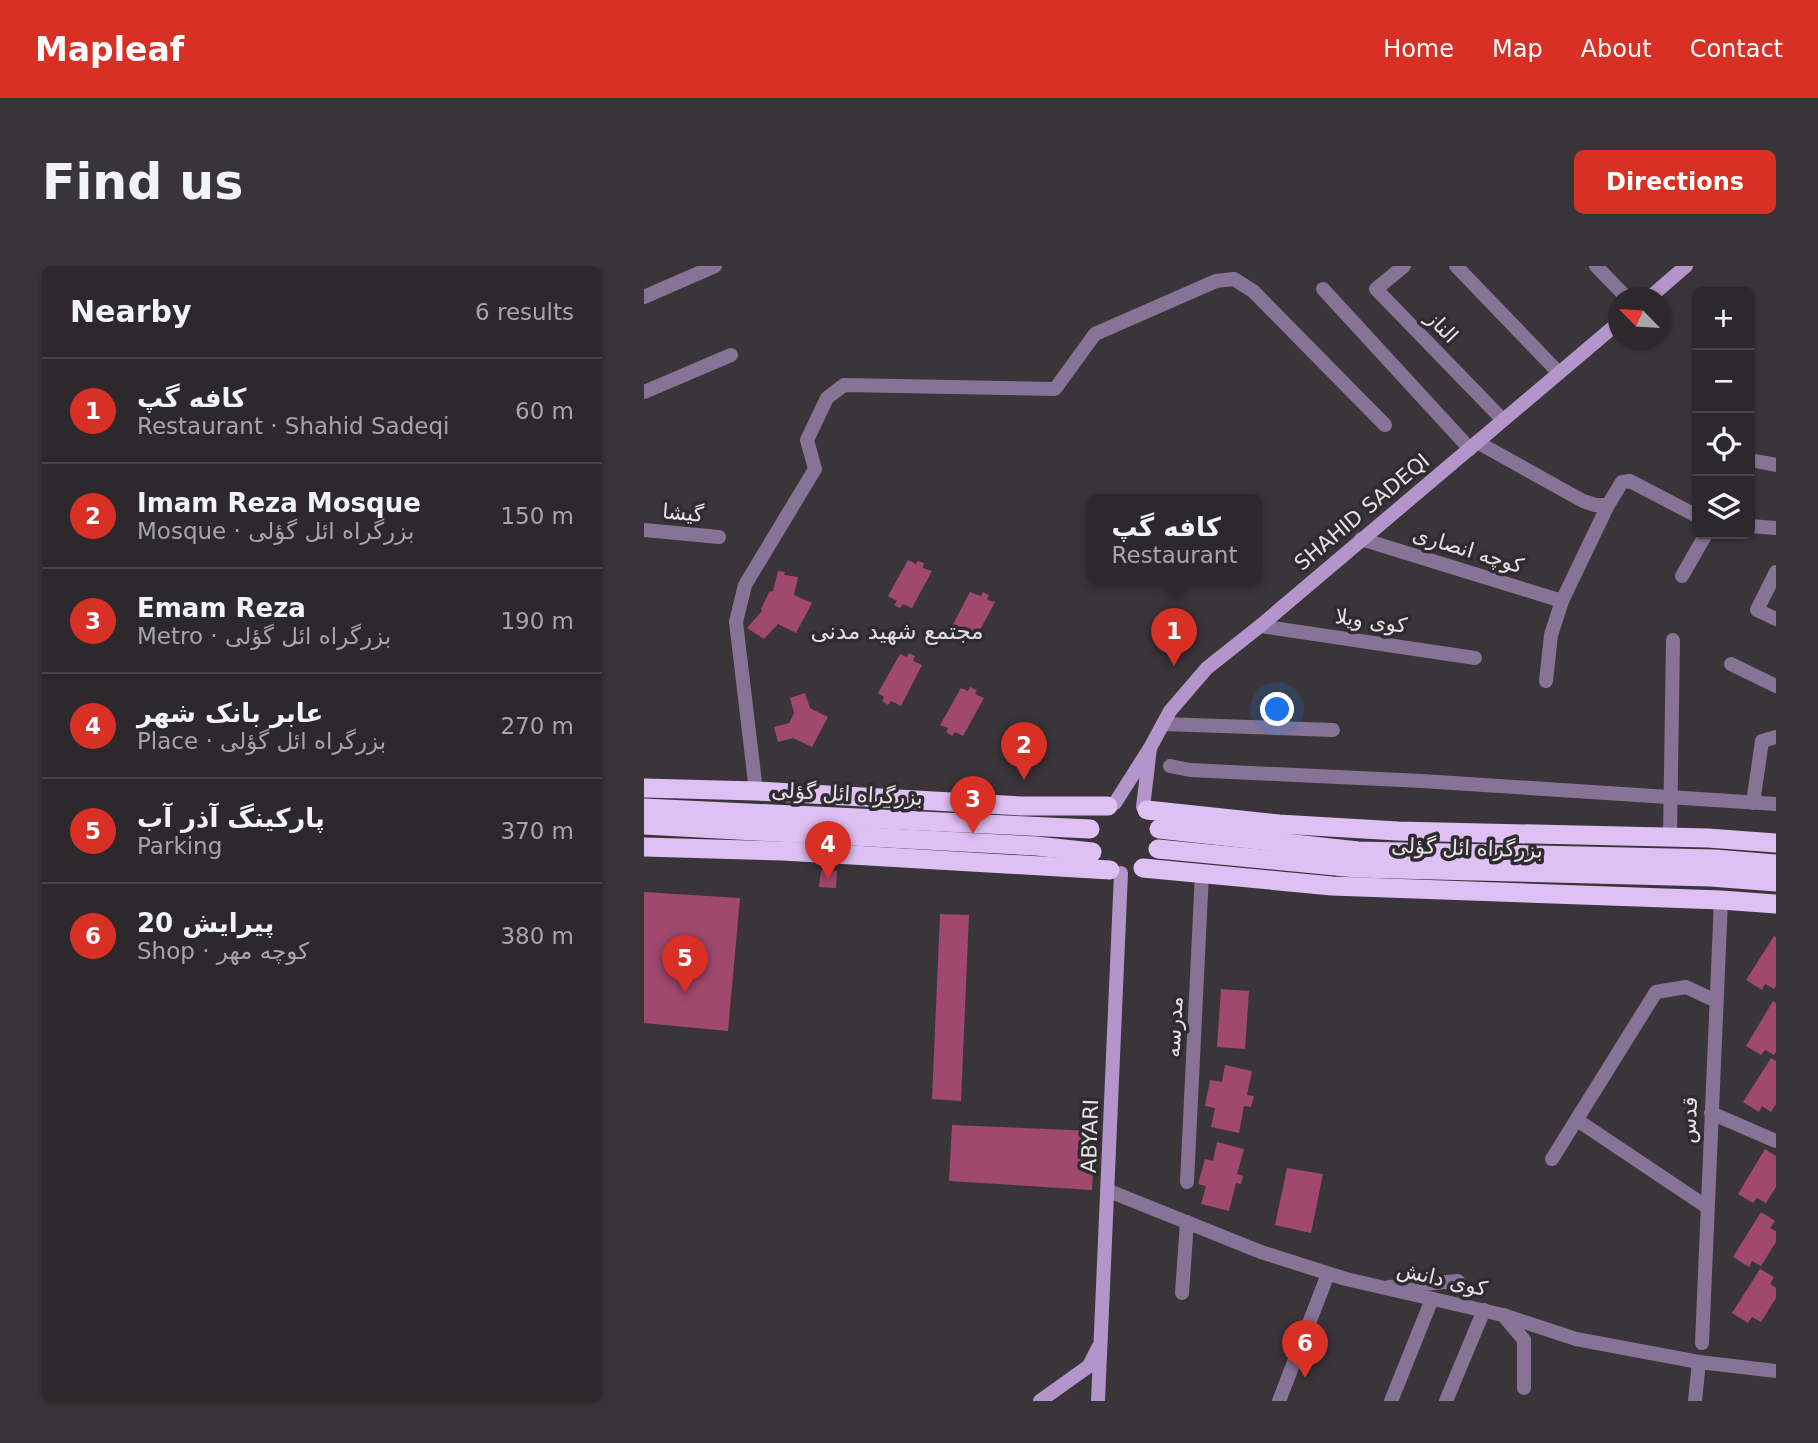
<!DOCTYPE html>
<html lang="en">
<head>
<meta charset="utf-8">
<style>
	:root { --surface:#2c282b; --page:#383437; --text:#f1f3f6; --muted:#a6a6a9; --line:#484447; --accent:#d93025 }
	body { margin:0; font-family:"DejaVu Sans",Vazirmatn,sans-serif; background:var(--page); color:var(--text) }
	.controls { position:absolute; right:21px; top:21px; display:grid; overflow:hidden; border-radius:10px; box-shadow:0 2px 5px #0004 }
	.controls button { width:63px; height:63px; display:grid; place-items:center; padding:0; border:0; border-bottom:2px solid var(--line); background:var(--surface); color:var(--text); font:35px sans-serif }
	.compass { position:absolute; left:964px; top:21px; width:63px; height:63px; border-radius:50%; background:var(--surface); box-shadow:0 2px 5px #0004; rotate:295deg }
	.you { position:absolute; left:634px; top:444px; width:24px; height:24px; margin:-18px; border:5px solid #fff; border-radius:50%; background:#1a73e8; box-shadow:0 0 0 10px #1a73e833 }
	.badge { display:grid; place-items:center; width:46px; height:46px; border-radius:50%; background:var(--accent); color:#fff; font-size:23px; font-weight:700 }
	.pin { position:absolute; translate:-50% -58px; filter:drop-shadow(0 2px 4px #0008) }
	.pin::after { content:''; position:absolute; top:37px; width:24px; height:21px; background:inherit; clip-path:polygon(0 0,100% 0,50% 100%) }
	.popup { position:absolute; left:443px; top:228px; width:175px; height:91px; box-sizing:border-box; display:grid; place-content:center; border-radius:10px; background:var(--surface); filter:drop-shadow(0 2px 5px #0005); font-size:23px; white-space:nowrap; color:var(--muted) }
	.popup b { font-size:26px; color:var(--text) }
	.popup::after { content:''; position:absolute; left:50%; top:100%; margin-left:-14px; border:14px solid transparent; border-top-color:var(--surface) }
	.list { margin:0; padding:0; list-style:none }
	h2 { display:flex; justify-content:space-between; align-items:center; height:91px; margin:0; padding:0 28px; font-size:30px }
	h2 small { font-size:23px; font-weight:400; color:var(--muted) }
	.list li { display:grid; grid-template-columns:46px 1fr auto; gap:21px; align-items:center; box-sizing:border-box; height:105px; padding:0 28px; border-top:2px solid var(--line) }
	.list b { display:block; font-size:26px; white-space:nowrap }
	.list p { margin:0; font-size:23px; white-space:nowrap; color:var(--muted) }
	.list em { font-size:23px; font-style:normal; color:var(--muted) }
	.icon { flex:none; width:38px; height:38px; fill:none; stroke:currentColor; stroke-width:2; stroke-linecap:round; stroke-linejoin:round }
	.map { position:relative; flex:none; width:1132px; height:1135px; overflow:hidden; border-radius:10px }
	header { display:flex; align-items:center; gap:42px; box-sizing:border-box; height:98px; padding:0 35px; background:var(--accent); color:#fff }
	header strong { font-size:33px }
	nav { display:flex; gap:38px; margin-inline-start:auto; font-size:24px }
	.intro { display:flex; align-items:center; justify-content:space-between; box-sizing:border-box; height:168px; padding:0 42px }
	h1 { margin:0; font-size:49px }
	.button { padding:18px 32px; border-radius:10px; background:var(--accent); color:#fff; font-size:24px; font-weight:700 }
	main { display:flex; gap:42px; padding:0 42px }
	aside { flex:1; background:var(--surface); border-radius:10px; box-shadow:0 2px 5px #0004 }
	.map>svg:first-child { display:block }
	.building { fill:#a0486e }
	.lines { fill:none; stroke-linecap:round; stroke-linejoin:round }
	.minor { stroke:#877395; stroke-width:14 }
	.tertiary { stroke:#877395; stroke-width:14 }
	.secondary { stroke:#b495cb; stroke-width:14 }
	.trunk { stroke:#dec0f4; stroke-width:19 }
	.labels { text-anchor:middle; stroke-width:7; stroke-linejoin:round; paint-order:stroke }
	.street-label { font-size:21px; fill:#e5e3e5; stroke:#2f2b2f }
	.neighbourhood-label { font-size:23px; fill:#e1dce0; stroke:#2f2b2f }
</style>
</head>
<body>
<header>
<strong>Mapleaf</strong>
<nav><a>Home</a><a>Map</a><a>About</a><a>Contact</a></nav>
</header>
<div class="intro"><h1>Find us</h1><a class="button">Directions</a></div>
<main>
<aside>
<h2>Nearby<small>6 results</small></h2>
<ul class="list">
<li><span class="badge">1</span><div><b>کافه گپ</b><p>Restaurant · Shahid Sadeqi</p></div><em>60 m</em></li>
<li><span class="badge">2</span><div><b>Imam Reza Mosque</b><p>Mosque · بزرگراه ائل گؤلی</p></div><em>150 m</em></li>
<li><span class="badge">3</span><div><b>Emam Reza</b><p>Metro · بزرگراه ائل گؤلی</p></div><em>190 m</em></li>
<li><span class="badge">4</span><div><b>عابر بانک شهر</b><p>Place · بزرگراه ائل گؤلی</p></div><em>270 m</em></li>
<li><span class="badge">5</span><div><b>پارکینگ آذر آب</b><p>Parking</p></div><em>370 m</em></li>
<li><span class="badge">6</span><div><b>پیرایش 20</b><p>Shop · کوچه مهر</p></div><em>380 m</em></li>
</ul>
</aside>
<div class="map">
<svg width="1132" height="1135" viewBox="0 0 1132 1135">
	<rect width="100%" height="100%" fill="#3a3539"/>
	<g class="building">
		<polygon points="264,294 272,298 274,295 280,297 279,302 288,305 268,342 259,338 256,342 250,339 253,335 244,330"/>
		<polygon points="134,305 141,306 140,309 154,311 150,329 168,337 152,367 134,358 120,373 103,362 118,345 117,343 125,326 129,325"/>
		<polygon points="326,326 337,330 339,326 345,329 343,334 351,336 331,373 322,369 320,374 314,371 316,366 307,362"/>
		<polygon points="265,387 271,390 269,395 278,399 257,440 247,435 244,439 238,435 240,431 234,427 256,388 263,391"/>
		<polygon points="326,421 333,424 331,428 340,432 319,470 311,466 308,470 302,466 304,462 296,459 317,422 324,425"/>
		<polygon points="161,427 166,442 184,451 168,481 149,472 134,476 130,461 145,457 150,447 146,432"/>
		<polygon points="177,604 193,605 192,622 175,621"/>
		<polygon points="0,626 96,632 84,765 0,757"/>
		<polygon points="296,648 325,649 317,835 288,833"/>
		<polygon points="1130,670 1132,671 1132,720 1130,723 1121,718 1118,724 1102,714"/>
		<polygon points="577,723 605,725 601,783 573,781"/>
		<polygon points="1129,735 1132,737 1132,786 1130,789 1121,784 1117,789 1102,780"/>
		<polygon points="1127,792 1132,795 1132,838 1127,846 1118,840 1115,846 1099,836"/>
		<polygon points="581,799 608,805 603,829 610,830 607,841 600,840 595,867 567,861 571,842 561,840 566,814 578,816"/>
		<polygon points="308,859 451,865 448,924 305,915"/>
		<polygon points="573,876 600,883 593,908 599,910 597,918 592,917 585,945 557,938 562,920 554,918 561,893 569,895"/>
		<polygon points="1121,883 1132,890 1132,921 1122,937 1113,932 1109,937 1094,928"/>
		<polygon points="643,902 679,908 667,967 631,959"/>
		<polygon points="1117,946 1131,955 1126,962 1132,965 1132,976 1117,1000 1108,995 1105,1001 1089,991"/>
		<polygon points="1116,1003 1130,1011 1126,1018 1132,1022 1132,1032 1117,1056 1108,1051 1104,1057 1088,1047"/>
	</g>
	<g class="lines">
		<g class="minor">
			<polyline points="760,0 732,23 859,154"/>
			<polyline points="812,0 915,107"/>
			<polyline points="952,0 983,32"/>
			<polyline points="679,23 826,183"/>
			<polyline points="0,31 71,0"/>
			<polyline points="0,126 87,89"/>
			<polyline points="833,176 939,235 951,239 964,239 978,216 986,215 1053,250"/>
			<polyline points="1106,194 1132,199"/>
			<polyline points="1106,260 1132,262"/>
			<polyline points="0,264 75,271"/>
			<polyline points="717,273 918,335"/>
			<polyline points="1132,306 1113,344 1132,353"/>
			<polyline points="1038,310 1062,268"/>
			<polyline points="616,360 831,392"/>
			<polyline points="1087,398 1132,420"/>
			<polyline points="902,415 907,369 918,335 964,239"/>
			<polyline points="519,458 689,464"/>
			<polyline points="526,500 546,504 778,515 1132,538"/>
			<polyline points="112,525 92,356 101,319 171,203 163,174 183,132 200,119 411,123 451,68 572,15 590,13 609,25 741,159"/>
			<polyline points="1109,537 1118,475 1132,471"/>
			<polyline points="1026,571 1029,374"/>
			<polyline points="1067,847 1132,875"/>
			<polyline points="933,854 1063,941"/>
			<polyline points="908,893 1012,726 1042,721 1072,735"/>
			<polyline points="543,916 558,607"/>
			<polyline points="745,1021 814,1015"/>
			<polyline points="538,1027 543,956"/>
			<polyline points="859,1049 880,1074 880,1122"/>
			<polyline points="1058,1077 1077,634"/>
			<polyline points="635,1135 684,1008"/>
			<polyline points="747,1135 788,1033"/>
			<polyline points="802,1135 840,1044"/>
			<polyline points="1051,1135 1055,1096"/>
		</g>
		<polyline class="tertiary" points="465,925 617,986 702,1013 859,1049 932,1073 1055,1096 1132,1105"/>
		<g class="secondary">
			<polyline points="1005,32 1042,0"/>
			<polyline points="506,482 526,445 563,402 616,360 974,57"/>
			<polyline points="471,537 506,482 499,541"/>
			<polyline points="396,1135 445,1100 454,1082"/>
			<polyline points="454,1135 477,607"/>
		</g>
		<g class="trunk">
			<polyline points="0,522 112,525 378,540 464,540"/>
			<polyline points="0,542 446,563"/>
			<polyline points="503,544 635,558 754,565 1064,572 1132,577"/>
			<polyline points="0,559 392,580 448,586"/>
			<polyline points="515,563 714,585 1071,593 1132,598"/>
			<polyline points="0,581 139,585 466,604"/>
			<polyline points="514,583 712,602 1067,611 1132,616"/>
			<polyline points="499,602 688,620 1077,634 1132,638"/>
		</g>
	</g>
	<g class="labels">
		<g class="street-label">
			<text transform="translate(798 61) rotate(46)" y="7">الناز</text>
			<text transform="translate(718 246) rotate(-40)" y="7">SHAHID SADEQI</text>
			<text transform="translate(39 247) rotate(5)" y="7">گیشا</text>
			<text transform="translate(824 284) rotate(17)" y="7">کوچه انصاری</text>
			<text transform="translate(727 355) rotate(8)" y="7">کوی ویلا</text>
			<text transform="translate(203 528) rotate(3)" y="7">بزرگراه ائل گؤلی</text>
			<text transform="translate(823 582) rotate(2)" y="7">بزرگراه ائل گؤلی</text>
			<text transform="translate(530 761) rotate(-87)" y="7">مدرسه</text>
			<text transform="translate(1045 854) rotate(-87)" y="7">قدس</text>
			<text transform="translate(446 870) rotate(-88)" y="7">ABYARI</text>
			<text transform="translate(798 1013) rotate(13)" y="7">کوی دانش</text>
		</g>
		<g class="neighbourhood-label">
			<text x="253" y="373">مجتمع شهید مدنی</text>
		</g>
	</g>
</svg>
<div class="controls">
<button>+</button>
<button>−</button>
<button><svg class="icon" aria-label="locate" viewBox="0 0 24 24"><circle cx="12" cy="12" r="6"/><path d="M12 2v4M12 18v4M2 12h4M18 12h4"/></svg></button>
<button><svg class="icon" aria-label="layers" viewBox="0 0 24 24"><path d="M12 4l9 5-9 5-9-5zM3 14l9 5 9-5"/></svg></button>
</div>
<svg class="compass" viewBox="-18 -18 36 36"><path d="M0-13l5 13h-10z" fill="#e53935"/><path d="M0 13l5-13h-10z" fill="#a6a6a9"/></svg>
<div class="you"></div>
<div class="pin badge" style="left:530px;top:400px">1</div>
<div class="popup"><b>کافه گپ</b>Restaurant</div>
<div class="pin badge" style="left:380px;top:514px">2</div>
<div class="pin badge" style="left:329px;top:568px">3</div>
<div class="pin badge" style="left:184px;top:613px">4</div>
<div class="pin badge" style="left:41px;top:727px">5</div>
<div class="pin badge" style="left:661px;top:1112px">6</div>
</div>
</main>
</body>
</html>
